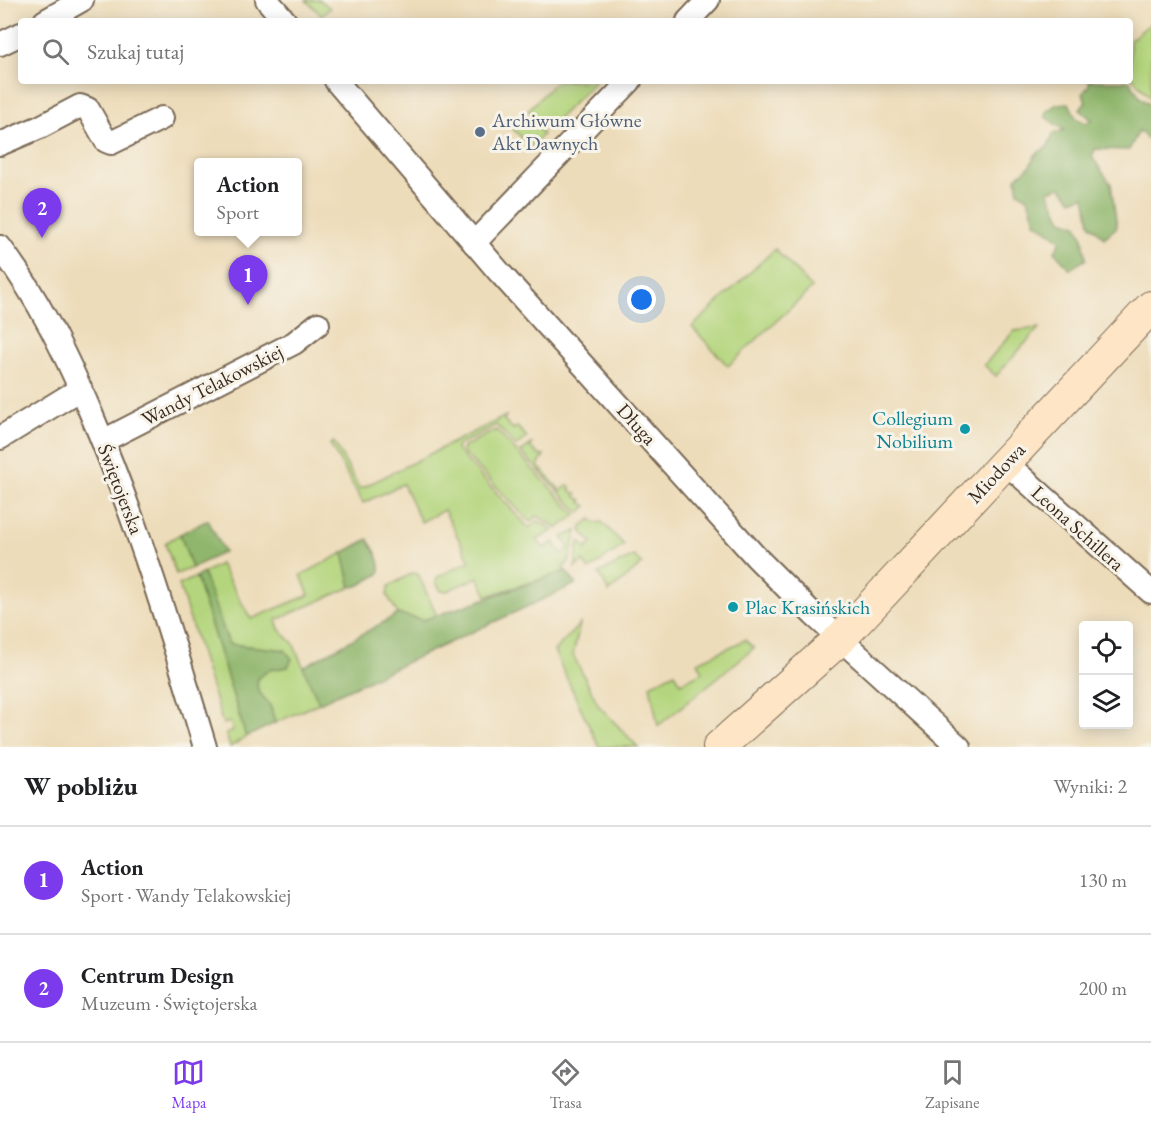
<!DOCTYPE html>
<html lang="pl">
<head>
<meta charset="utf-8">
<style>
	:root { --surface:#fff; --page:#f2f2f2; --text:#202124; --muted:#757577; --line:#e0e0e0; --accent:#7c3aed }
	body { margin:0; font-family:"EB Garamond",serif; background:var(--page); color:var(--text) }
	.controls { position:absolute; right:18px; bottom:18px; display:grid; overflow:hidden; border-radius:6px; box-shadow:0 3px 15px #0003 }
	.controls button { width:54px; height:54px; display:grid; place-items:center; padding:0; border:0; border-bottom:2px solid var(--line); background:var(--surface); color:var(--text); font:30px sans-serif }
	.you { position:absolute; left:642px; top:300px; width:21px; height:21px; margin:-15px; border:4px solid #fff; border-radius:50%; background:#1a73e8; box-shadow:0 0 0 9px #1a73e833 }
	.badge { display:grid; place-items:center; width:39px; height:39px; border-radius:50%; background:var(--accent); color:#fff; font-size:20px; font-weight:700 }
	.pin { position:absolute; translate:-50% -50px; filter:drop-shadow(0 2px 3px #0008) }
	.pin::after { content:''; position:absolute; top:32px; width:21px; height:18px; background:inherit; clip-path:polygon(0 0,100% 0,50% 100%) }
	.popup { position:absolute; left:194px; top:158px; width:108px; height:78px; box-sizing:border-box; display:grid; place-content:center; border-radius:6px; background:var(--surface); filter:drop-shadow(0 2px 4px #0005); font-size:20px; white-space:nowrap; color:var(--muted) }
	.popup b { font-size:22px; color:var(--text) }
	.popup::after { content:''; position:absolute; left:50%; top:100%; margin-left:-12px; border:12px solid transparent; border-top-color:var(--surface) }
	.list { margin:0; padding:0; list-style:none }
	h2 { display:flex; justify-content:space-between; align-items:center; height:78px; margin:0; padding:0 24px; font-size:26px }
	h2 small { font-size:20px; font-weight:400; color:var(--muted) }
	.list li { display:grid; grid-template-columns:39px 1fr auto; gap:18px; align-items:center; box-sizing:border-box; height:108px; padding:0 24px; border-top:2px solid var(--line) }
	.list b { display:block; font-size:22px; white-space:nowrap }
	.list p { margin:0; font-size:20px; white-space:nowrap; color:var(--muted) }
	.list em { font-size:20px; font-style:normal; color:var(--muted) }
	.icon { flex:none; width:33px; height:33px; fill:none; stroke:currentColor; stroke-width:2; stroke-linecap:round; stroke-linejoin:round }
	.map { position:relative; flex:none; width:1151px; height:747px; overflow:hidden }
	.search { position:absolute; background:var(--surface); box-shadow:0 3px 15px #0003; left:18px; right:18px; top:18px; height:66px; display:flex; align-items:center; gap:15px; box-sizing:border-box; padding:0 21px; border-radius:6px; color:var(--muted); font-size:22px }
	.sheet { height:294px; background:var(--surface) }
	nav { display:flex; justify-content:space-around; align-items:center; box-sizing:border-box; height:84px; border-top:2px solid var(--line); background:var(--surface); font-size:16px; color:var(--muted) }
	nav a { display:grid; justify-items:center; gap:3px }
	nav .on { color:var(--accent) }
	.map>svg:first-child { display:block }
	.green { fill:#b4d57d; stroke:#78804e; stroke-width:1.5 }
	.forest { fill:#8fb66c; stroke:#657045; stroke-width:1.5 }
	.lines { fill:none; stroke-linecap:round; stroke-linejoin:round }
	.street-casing { stroke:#796854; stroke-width:26 }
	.secondary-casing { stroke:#796854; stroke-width:34 }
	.street { stroke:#fff; stroke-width:22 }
	.secondary { stroke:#fde5c5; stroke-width:32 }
	.service-dot { fill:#5c6f8a; stroke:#f7f3e8; stroke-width:2 }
	.culture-dot { fill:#0f9aa8; stroke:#f7f3e8; stroke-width:2 }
	.labels { text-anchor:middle; stroke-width:6; stroke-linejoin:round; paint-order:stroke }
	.service-label { font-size:20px; fill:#4e5e75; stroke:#f7f3e8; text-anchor:start }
	.street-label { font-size:20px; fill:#3b2a1e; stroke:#f7f3e8 }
	.culture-label { font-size:20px; fill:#0d838f; stroke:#f7f3e8; text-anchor:end }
</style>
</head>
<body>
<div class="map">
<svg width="1151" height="747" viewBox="0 0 1151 747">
	<rect width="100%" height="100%" fill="#f7f3e8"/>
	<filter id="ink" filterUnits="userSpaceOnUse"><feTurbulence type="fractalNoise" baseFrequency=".0167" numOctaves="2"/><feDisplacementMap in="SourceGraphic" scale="12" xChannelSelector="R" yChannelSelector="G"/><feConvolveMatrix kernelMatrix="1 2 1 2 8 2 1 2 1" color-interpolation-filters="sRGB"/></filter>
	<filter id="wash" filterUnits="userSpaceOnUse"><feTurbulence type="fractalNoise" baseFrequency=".008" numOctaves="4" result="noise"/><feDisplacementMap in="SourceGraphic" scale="24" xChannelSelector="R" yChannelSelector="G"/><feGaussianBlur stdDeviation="1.35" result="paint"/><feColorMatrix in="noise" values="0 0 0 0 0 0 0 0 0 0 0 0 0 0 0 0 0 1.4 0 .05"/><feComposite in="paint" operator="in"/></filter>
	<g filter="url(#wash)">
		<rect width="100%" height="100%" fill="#eddcb9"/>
		<g class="green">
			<polygon points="306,0 320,0 330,8 322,16"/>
			<polygon points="1151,23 1151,98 1130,75 1130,40"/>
			<polygon points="557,81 595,81 547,130 528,110"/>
			<polygon points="524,114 543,134 531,147 511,127"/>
			<polygon points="775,249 812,288 728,366 692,327"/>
			<polygon points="1039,328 996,376 984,365 1014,331"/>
			<polygon points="506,416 504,420 513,429 517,427 527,437 516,446 496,425 457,446 456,449 529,528 538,521 554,530 537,540 544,548 554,542 562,554 569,548 562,537 577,531 569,562 563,568 566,571 487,596 478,577 447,591 441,591 436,583 437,577 470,561 444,510 421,522 403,484 363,503 330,444 334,442 360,489"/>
			<polygon points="496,430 576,515 558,528 537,516 530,522 462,451 463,447"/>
			<polygon points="532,443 530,447 540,456 544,455 538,466 561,491 568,485 571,488 569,490 577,494 575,496 583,501 581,503 587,506 579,513 521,452"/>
			<polygon points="591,519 596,523 602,522 624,545 589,570 583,561 575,568 579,541 586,549 592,543 581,531 582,526"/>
			<polygon points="180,534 192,568 176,574 165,543"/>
			<path d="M343 553 351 587 276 620 279 629 293 643 319 703 275 723C273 717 272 708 269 704 261 693 255 693 258 678L269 670 288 667 285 650 229 644 203 573 220 564 251 619 309 595 301 575Z"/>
			<polygon points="634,556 642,564 609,592 599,573"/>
			<polygon points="413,573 418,574 437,616 423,620 398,614 387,595 389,586"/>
			<polygon points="196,577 246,737 230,747 226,734 233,731 230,722 223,724 179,585"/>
			<polygon points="580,624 573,655 599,706 638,747 599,747 554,651"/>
			<polygon points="745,640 754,648 658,726 650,685 675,673 681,683 703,672 698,662"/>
		</g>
		<g class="forest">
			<polygon points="1089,81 1130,81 1141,99 1151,105 1151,142 1139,131 1129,150 1095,149 1092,157 1111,184 1117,227 1104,238 1090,224 1085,196 1072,200 1061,187 1048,191 1062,220 1077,225 1083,238 1086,259 1070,269 1055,252 1061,240 1035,222 1028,198 1018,192 1016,178 1030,166 1035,155 1048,146 1053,134 1064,130 1045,117 1046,112 1057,104 1069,103 1076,118 1085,123 1092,120 1080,110 1086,102 1083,93 1089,86"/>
			<polygon points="208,520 224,552 192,568 180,534"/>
			<path d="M368 539C374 550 383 562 379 574L358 586 351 587 343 553Z"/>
			<polygon points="566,571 576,584 319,703 303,667 398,614 423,620"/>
			<path d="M203 573 229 644 285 650 292 659 288 667 269 670 258 678C255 693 261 693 269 704 272 708 273 717 275 723L246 737 196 577Z"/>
		</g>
	</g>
	<g filter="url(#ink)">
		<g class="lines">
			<g class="street-casing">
				<g id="street">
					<polyline points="267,0 285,21"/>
					<polyline points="45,21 82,0"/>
					<polyline points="688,21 708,0"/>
					<polyline points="0,44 21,34"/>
					<polyline points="336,81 500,273 756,557 814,615 959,747"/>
					<polyline points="0,144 40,127 80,106 88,109 106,141 111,143 162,118"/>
					<polyline points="474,243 630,81"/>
					<path d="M0 247C38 297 65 353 90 411 137 520 171 633 205 747"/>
					<polyline points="0,438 80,389"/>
					<polyline points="103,441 294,343 318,324"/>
					<polyline points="1006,463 1151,592"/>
				</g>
			</g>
			<g class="secondary-casing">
				<polyline id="secondary" points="719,747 840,639 1151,307"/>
			</g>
			<use href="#street" class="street"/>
			<use href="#secondary" class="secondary"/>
		</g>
	</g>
	<circle class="service-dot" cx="480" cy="132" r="6"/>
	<g class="culture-dot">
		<circle cx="965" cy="429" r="6"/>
		<circle cx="733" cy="607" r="6"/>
	</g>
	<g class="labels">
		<g class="service-label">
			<text x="492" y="127">Archiwum Główne<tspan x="492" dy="23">Akt Dawnych</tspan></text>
		</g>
		<g class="street-label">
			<text transform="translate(212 385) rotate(-27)" y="7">Wandy Telakowskiej</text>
			<text transform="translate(637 424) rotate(48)" y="7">Długa</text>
			<text transform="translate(996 473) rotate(-47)" y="7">Miodowa</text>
			<text transform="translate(121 489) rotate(69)" y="7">Świętojerska</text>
			<text transform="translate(1078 528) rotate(42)" y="7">Leona Schillera</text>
		</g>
		<g class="culture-label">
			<text x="953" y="425">Collegium<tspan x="953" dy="23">Nobilium</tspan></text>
			<text x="745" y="614" text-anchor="start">Plac Krasińskich</text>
		</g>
	</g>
</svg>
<div class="controls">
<button><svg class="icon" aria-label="locate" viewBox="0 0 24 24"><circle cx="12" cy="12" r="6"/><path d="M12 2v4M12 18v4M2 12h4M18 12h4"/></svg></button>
<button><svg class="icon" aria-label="layers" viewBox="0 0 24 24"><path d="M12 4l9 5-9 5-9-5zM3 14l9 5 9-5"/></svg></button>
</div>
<div class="you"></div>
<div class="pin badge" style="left:248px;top:305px">1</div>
<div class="popup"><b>Action</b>Sport</div>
<div class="pin badge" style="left:42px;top:238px">2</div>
<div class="search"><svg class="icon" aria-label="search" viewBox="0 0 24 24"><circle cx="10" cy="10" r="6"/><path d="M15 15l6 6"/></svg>Szukaj tutaj</div>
</div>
<section class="sheet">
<h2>W pobliżu<small>Wyniki: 2</small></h2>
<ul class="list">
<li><span class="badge">1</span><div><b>Action</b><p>Sport · Wandy Telakowskiej</p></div><em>130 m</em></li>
<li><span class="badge">2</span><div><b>Centrum Design</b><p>Muzeum · Świętojerska</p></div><em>200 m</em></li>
</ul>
</section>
<nav>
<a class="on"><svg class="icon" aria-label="map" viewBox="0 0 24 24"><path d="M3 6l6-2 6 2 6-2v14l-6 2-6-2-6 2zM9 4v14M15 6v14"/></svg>Mapa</a>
<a><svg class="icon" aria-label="directions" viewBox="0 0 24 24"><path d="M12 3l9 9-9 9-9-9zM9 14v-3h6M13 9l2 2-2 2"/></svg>Trasa</a>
<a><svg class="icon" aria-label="saved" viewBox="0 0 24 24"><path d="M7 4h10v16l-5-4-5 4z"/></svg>Zapisane</a>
</nav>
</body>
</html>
